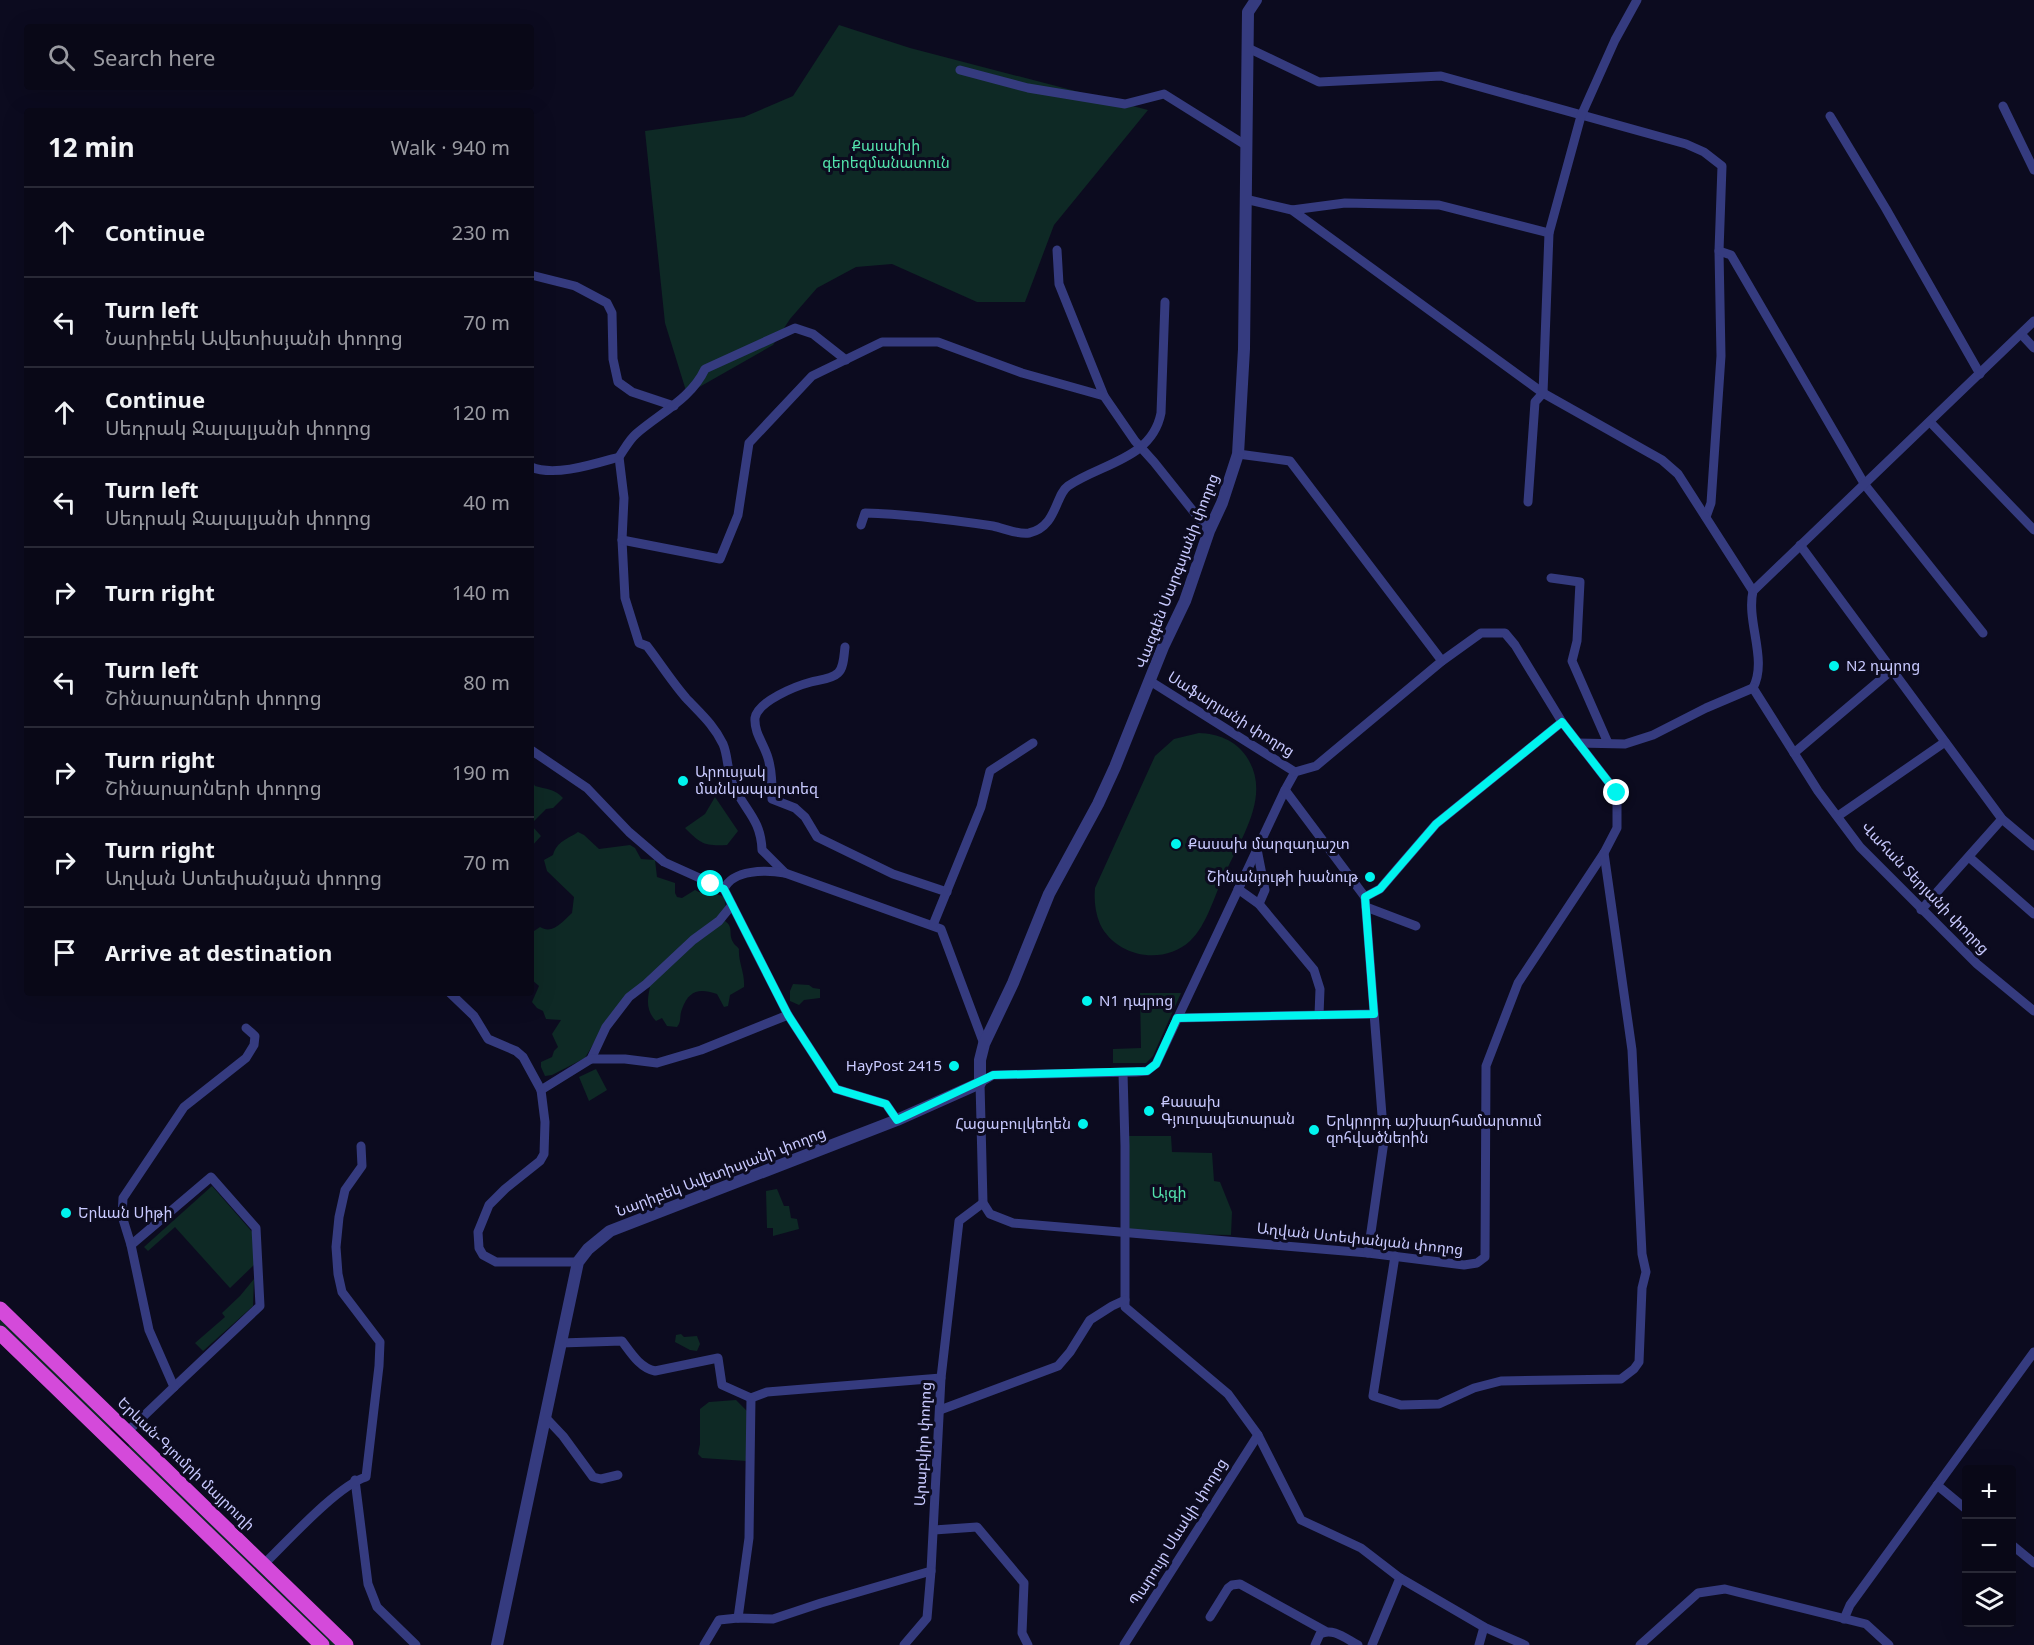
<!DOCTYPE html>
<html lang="en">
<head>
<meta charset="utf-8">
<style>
	:root { --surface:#090817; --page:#121120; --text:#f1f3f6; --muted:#999aa1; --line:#292936 }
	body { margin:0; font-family:"Noto Sans","Noto Sans Armenian",sans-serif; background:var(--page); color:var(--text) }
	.controls { position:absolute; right:18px; bottom:18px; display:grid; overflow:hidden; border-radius:6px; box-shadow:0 6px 24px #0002 }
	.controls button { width:54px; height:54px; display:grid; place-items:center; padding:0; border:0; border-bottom:2px solid var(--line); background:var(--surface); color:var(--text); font:30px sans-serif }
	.stop { position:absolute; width:18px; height:18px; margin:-14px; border:4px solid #00f4ee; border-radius:50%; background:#fff }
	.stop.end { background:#00f4ee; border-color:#fff; box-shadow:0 2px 6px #0008 }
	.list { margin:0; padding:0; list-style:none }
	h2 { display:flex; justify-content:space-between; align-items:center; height:78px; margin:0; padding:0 24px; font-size:26px }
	h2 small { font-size:20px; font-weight:400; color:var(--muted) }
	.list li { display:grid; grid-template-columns:39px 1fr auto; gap:18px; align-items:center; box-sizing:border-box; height:90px; padding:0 24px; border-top:2px solid var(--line) }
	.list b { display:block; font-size:22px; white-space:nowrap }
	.list p { margin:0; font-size:20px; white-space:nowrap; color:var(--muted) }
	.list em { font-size:20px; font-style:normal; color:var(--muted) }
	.icon { flex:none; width:33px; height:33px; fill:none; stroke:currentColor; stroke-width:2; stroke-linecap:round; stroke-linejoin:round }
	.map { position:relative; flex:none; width:2034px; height:1645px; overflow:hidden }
	.search { position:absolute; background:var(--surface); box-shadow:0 6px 24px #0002; left:24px; top:24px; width:510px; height:66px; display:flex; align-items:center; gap:15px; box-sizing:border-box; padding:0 21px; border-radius:6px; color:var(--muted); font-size:22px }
	.panel { position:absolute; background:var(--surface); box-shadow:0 6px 24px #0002; left:24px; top:108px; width:510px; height:888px; border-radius:6px }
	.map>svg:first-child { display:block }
	.green { fill:#0e2925 }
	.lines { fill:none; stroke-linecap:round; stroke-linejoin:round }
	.minor { stroke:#353b7f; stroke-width:9 }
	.tertiary { stroke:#353b7f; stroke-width:12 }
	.trunk { stroke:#d44ada; stroke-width:15 }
	.route { stroke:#00f4ee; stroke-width:8 }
	.poi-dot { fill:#00f4ee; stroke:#0c0b1f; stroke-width:2 }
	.labels { text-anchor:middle; stroke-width:6; stroke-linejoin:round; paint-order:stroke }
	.park-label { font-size:15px; fill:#53e2ac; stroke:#0c0b1f }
	.street-label { font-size:15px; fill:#c9caff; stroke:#0c0b1f }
	.poi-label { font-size:15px; fill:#c9caff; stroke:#0c0b1f; text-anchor:start }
</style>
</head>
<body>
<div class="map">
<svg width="2034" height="1645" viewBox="0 0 2034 1645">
	<rect width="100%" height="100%" fill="#0c0b1f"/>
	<g class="green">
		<polygon points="839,25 910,48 1148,110 1054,225 1025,302 977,302 892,264 856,267 817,288 790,319 773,345 687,394 665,323 645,131 744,117 793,96"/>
		<path d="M1199 733C1218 734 1235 740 1246 756 1273 795 1240 839 1224 876 1214 896 1207 925 1190 941 1163 966 1116 957 1100 924 1095 912 1094 900 1095 888L1155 756 1174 739Z"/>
		<path d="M531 779 535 786C546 789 555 789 563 798L553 808 546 809 534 821 532 826 541 836 531 847Z"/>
		<path d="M715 797 738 831 727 845C704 846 701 844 685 828L705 814Z"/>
		<path d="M578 832 584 835 599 849 630 845 635 848 641 859 655 860 657 877 675 883V893L677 897 682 898 695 890C704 896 714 891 724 897L726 907 725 921C734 927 728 934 733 942 734 945 737 946 739 949 738 962 745 973 744 987L730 995 728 1006 724 1007 717 994C699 988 689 990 682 1009 679 1016 682 1021 677 1027L667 1026 662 1018 656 1021C646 1011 647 1000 650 987L630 993 602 1029 585 1058 552 1075 545 1076 541 1067V1062L552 1057 554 1051 558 1047 552 1034 561 1020 546 1019 543 1011 537 1008 532 1002 539 986 531 979V933L540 927C553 935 563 921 572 913L574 897 547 871 544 860 553 855C557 841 568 839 578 832Z"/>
		<polygon points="793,984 809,985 813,988 820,989 820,998 804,1000 799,1005 790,1001 790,991"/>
		<polygon points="1140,993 1181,993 1153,1056 1146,1063 1113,1063 1113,1049 1141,1048"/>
		<polygon points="596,1069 607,1090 589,1101 579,1077"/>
		<polygon points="1129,1136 1171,1136 1172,1152 1212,1153 1214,1181 1220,1182 1232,1212 1231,1235 1127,1233"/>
		<polygon points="212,1186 254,1234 256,1263 230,1288 175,1227 148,1251 144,1247"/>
		<polygon points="777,1189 784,1206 789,1206 791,1218 797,1219 799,1229 773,1236 773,1228 767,1228 766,1191"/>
		<polygon points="254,1279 253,1306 203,1351 195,1343 225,1317 222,1313 240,1296"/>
		<polygon points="0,1316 113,1425 109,1430 0,1326"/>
		<polygon points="681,1334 684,1337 697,1336 700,1344 697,1351 690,1350 675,1342 676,1335"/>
		<polygon points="736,1400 747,1411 746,1461 702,1458 698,1454 700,1444 700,1409 709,1402"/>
		<polygon points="129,1444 339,1645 329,1645 128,1448"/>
	</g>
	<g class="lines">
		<g class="minor">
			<polyline points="1248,48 1319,82 1441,76 1686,144 1704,152 1722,166 1719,251 1721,356 1711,503 1706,517"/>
			<polyline points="960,70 1028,88 1125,104 1164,94 1247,146"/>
			<polyline points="2003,106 2034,170"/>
			<polyline points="1830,116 1886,209 1980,374"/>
			<polyline points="1245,199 1292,210 1543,393 1662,460 1678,474 1753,591"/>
			<polyline points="1292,210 1345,203 1439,205 1549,233"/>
			<polyline points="1057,250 1059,284 1104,396 1135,441 1154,462 1209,531"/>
			<polyline points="1719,251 1731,255 1865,485 1983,633"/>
			<polyline points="531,275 575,286 607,303 612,313 613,359 618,382 632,392 674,406"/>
			<polyline points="2021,334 2034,348"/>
			<polyline points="1930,422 2034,530"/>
			<polyline points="1238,454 1290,461 1442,661"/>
			<path d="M619 457 624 498 622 540 625 598 639 643 647 646C660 663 672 682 686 698 700 713 714 725 723 744 729 758 726 772 735 789 747 812 761 821 762 850L785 873"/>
			<path d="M531 467C555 477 594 464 619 457 624 450 629 440 636 434 660 413 691 399 705 369L795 328 813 334 846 360"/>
			<polyline points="1528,502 1535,402 1543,393 1549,233 1581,116 1615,40 1637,0"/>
			<path d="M861 525 865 513C905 514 953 520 993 526 1003 528 1018 535 1029 533 1057 527 1055 495 1068 486 1102 463 1152 459 1161 413L1165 302"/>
			<polyline points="622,540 720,559 738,515 749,443 812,376 882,342 938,342 1022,373 1104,396"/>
			<polyline points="1800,545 2002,819 2034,846"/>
			<polyline points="1551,578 1580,582 1577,641 1572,661 1608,743"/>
			<polygon points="1481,633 1505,633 1515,645 1562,722 1617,793 1617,828 1604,853 1518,983 1486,1066 1485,1257 1477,1263 1464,1265 1368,1253 1013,1223 990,1214 983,1203 980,1083 993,1075 1136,1072 1147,1071 1156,1064 1285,790 1295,772 1316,766 1442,661"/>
			<path d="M845 647C844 654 844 668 838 673 832 679 819 680 811 682 796 686 758 701 755 718 754 733 764 744 768 758 772 771 772 785 772 799L795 808 805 817 817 837 893 874 947 892"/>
			<polyline points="1150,681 1295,772"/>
			<path d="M1753 688C1768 660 1746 622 1753 591L2034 321"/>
			<polyline points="1753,688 1818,791 1860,847 1977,964 2034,1011"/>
			<polyline points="1578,743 1625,744 1653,735 1706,708 1753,688"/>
			<polyline points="531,750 587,788 629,832 664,862 724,889"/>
			<polyline points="1794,753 1892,670"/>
			<polyline points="1285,790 1365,897"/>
			<polyline points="1838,816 1945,742"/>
			<polyline points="1257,849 1265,890 1259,904"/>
			<polyline points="1969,857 2034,914"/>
			<path d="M724 889C733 869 767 870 785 873L941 929 984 1044"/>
			<polyline points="724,889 788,1015 836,1089 886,1104 897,1120"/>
			<polyline points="1238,889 1259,904 1314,970 1320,989 1319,1015"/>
			<polyline points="1365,897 1384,1141 1368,1253"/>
			<polyline points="1365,897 1380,889 1436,824 1562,722"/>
			<polyline points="1366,907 1416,926"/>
			<polyline points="1921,910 2002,819"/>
			<polyline points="933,925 981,807 990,771 1033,743"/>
			<polyline points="450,993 474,1016 488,1039 516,1051 523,1057 541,1090"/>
			<polyline points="1177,1018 1374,1014"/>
			<polyline points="591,1059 606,1027 629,997 646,984 693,940 719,921 732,905"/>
			<polyline points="1123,1073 1125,1146 1125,1307 1228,1394 1258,1435 1301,1520 1361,1548 1400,1578 1484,1627 1525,1645"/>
			<polyline points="131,1245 211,1177 256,1228 260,1306 174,1387"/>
			<polyline points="1395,1256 1373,1396 1401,1405 1439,1404 1474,1388 1501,1381 1621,1379 1634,1369 1639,1362 1642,1288 1646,1272 1642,1254 1632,1050 1604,853"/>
			<polyline points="578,1262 496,1262 483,1255 479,1248 478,1232 489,1205 505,1189 540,1161 544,1154 545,1122 541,1090 591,1059 625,1059 657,1063 701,1050 788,1015"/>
			<path d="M561 1343 622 1341C631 1353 640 1368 655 1371L718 1358 722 1385 751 1398 767 1392 941 1378"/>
			<polyline points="940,1410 1058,1366 1070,1352 1090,1320 1112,1306 1125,1300"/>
			<polyline points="546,1418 563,1436 593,1477 601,1479 618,1475"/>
			<polyline points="127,1432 174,1387 149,1330 131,1245 122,1216 123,1198 184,1107 246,1058 254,1045 255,1036 246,1028"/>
			<polyline points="355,1480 368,1584 377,1607 416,1645"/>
			<polyline points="1937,1485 1966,1509"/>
			<polyline points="934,1530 977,1527 1024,1583 1022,1633 1028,1645"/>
			<polyline points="2012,1545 2034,1563"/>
			<path d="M263 1565C286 1543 338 1485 366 1477L379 1366 380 1342 342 1292 338 1274 336 1247 339 1217 345 1190 362 1166 361 1146"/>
			<polyline points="1210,1617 1228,1588 1232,1585 1240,1584 1325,1631"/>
			<polyline points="738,1618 749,1538 751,1398"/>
			<polyline points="1844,1619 1850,1605 2034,1352"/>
			<polyline points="704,1645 719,1620 738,1618 773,1619 821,1603 931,1571 941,1378 959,1221 983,1203"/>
			<polyline points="904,1645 927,1618 931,1571"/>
			<polyline points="1124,1645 1258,1435"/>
			<path d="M1315 1645 1320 1634C1333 1627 1346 1639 1358 1645"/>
			<polyline points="1372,1645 1400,1578"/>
			<polyline points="1479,1645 1484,1627"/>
			<polyline points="1640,1645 1698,1593 1725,1589 1866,1624 1889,1645"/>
		</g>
		<polyline class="tertiary" points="497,1645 578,1262 588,1249 610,1231 897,1120 980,1083 980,1060 984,1044 1013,983 1049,894 1098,804 1115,767 1163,647 1185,601 1209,531 1222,503 1238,454 1244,349 1248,12 1256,0"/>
		<g class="trunk">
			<polyline points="0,1309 346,1645"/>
			<polyline points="0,1333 322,1645"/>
		</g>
	</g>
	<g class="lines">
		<polyline class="route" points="711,884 724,889 788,1015 836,1089 886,1104 897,1120 993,1075 1147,1071 1156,1064 1177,1018 1374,1014 1365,897 1380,889 1436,824 1562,722 1617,793"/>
	</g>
	<g class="poi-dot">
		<circle cx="1834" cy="666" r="6"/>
		<circle cx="683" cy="781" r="6"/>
		<circle cx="1176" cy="844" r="6"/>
		<circle cx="1370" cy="877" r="6"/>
		<circle cx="1087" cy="1001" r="6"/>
		<circle cx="954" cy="1066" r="6"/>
		<circle cx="1149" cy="1111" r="6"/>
		<circle cx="1083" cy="1124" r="6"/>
		<circle cx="1314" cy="1130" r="6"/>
		<circle cx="66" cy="1213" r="6"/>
	</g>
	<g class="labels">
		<g class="park-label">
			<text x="886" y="151">Քասախի<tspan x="886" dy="17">գերեզմանատուն</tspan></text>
			<text x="1169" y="1198">Այգի</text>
		</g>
		<g class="street-label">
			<text transform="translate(1177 571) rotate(-69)" y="5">Վազգեն Սարգսյանի փողոց</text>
			<text transform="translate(1231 714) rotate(32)" y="5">Սաֆարյանի փողոց</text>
			<text transform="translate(1925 888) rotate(46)" y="5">Վահան Տերյանի փողոց</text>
			<text transform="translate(721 1172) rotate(-21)" y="5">Նարիբեկ Ավետիսյանի փողոց</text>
			<text transform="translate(1360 1239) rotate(6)" y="5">Աղվան Ստեփանյան փողոց</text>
			<text transform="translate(923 1444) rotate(-87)" y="5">Արաբկիր փողոց</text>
			<text transform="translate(186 1464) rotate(44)" y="5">Երևան-Գյումրի մայրուղի</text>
			<text transform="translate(1178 1532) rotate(-58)" y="5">Պարույր Սևակի փողոց</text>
		</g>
		<g class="poi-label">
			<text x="1846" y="671">N2 դպրոց</text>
			<text x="695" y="777">Արուսյակ<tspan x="695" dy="17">մանկապարտեզ</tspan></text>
			<text x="1188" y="849">Քասախ մարզադաշտ</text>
			<text x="1358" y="882" text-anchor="end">Շինանյութի խանութ</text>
			<text x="1099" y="1006">N1 դպրոց</text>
			<text x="942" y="1071" text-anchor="end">HayPost 2415</text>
			<text x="1161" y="1107">Քասախ<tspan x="1161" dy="17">Գյուղապետարան</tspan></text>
			<text x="1326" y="1126">Երկրորդ աշխարհամարտում<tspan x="1326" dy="17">զոհվածներին</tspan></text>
			<text x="1071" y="1129" text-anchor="end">Հացաբուլկեղեն</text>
			<text x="78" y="1218">Երևան Սիթի</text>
		</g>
	</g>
</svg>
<div class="controls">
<button>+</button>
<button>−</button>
<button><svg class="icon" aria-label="layers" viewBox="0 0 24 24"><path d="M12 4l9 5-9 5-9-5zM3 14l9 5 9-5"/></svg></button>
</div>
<div class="stop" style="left:711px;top:884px"></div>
<div class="stop end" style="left:1617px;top:793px"></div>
<div class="search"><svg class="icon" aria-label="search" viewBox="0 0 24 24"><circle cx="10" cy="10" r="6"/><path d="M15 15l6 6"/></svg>Search here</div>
<section class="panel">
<h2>12 min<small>Walk · 940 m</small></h2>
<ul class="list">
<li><svg class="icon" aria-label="ahead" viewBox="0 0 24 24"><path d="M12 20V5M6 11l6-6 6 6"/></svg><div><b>Continue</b></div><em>230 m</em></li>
<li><svg class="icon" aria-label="left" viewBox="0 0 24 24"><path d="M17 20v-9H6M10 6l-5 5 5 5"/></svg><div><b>Turn left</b><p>Նարիբեկ Ավետիսյանի փողոց</p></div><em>70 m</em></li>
<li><svg class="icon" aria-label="ahead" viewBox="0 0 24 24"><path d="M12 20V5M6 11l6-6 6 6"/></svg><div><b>Continue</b><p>Սեդրակ Ջալալյանի փողոց</p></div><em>120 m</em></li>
<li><svg class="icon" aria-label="left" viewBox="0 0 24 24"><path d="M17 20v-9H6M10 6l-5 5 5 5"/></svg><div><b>Turn left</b><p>Սեդրակ Ջալալյանի փողոց</p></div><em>40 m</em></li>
<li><svg class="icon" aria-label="right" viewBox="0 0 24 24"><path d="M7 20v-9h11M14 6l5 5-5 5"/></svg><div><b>Turn right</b></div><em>140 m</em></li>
<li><svg class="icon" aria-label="left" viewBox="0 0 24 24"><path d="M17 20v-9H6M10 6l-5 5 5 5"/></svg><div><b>Turn left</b><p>Շինարարների փողոց</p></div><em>80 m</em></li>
<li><svg class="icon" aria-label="right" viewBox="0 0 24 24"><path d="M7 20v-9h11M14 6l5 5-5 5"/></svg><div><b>Turn right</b><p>Շինարարների փողոց</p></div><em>190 m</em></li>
<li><svg class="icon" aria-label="right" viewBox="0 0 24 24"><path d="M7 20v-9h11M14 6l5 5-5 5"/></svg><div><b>Turn right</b><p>Աղվան Ստեփանյան փողոց</p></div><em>70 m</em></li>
<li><svg class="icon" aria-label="arrive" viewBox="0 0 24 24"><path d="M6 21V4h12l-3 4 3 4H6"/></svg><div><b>Arrive at destination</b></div></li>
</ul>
</section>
</div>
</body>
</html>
